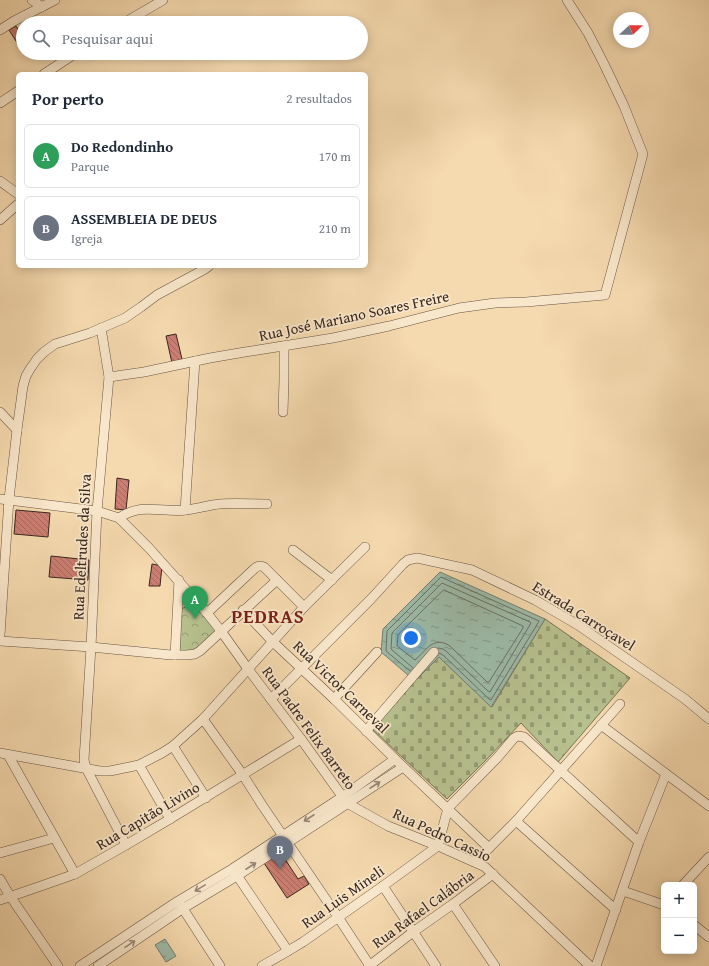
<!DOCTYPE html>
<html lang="pt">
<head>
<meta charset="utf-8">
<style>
	:root { --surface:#fff; --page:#f2f2f3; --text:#1f2937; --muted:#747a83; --line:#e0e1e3; --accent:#db2777 }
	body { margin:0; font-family:"Gentium Book Plus",serif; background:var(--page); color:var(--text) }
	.controls { position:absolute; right:12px; bottom:12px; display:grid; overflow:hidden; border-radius:6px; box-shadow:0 2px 10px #0003 }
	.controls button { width:36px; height:36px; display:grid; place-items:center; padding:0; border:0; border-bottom:1px solid var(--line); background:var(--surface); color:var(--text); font:20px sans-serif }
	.compass { position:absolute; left:613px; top:12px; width:36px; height:36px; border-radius:50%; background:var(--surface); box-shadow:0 2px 10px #0003; rotate:68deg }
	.you { position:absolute; left:411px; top:638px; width:14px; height:14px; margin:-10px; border:3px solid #fff; border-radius:50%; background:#1a73e8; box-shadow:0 0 0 6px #1a73e833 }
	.badge { display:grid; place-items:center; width:26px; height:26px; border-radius:50%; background:var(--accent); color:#fff; font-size:13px; font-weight:700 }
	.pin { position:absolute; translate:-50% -33px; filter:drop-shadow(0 1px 2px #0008) }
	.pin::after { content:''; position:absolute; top:21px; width:14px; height:12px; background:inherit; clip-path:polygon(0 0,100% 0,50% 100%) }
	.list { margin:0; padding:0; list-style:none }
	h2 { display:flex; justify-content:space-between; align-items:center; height:52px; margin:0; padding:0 16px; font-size:17px }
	h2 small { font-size:13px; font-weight:400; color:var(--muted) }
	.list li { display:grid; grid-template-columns:26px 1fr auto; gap:12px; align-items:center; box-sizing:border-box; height:64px; margin:0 8px 8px; padding:0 8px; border:1px solid var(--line); border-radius:6px }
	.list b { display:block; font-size:15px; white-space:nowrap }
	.list p { margin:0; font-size:13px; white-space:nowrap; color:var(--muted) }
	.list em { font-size:13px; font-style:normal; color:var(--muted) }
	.icon { flex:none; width:22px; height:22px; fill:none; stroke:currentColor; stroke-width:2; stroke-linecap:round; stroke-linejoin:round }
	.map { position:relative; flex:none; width:709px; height:966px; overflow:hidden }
	.search { position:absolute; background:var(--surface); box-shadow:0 2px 10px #0003; left:16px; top:16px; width:352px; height:44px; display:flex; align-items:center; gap:10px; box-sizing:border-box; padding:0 14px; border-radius:22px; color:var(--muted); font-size:15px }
	.panel { position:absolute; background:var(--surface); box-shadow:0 2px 10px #0003; left:16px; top:72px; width:352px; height:196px; border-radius:6px }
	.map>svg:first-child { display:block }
	.cemetery { fill:url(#cemetery-stones); stroke:#787458 }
	.park { fill:url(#park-crowns); stroke:#787458 }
	.water { fill:url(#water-ripples); stroke:#758072 }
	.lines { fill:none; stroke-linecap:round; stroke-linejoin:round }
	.shore { stroke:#6a7164; stroke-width:1 }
	.building { fill:url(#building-back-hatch); stroke:#382720 }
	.minor-casing { stroke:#685444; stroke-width:10 }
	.minor { stroke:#f9e7cb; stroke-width:9 }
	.oneway { stroke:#988776 }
	.labels { text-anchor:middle; stroke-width:3.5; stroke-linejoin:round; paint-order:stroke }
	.street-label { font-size:15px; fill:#382720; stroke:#f9e7cb }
	.district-label { font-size:19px; font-weight:bold; letter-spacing:1px; fill:#7a1f14; stroke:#f9e7cb }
</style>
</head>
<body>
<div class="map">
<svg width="709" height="966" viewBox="0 0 709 966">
	<defs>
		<pattern id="cemetery-stones" width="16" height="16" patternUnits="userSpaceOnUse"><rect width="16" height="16" fill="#b7c18f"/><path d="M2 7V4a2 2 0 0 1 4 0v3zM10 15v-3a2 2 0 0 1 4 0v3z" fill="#969d74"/></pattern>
		<pattern id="park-crowns" width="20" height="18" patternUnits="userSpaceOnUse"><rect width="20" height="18" fill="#b7c18f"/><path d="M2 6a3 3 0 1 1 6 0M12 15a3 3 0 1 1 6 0" fill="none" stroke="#969d74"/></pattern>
		<pattern id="water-ripples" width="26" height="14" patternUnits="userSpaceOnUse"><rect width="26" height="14" fill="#9dbba9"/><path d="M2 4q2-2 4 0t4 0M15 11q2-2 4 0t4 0" fill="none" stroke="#819889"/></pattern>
		<pattern id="building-back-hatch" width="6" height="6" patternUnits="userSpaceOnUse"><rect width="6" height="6" fill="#cc7e72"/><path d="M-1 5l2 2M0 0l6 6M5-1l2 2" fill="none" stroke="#a7675d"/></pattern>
	</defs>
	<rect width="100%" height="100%" fill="#f6daaf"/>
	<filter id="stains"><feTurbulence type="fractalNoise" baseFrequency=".005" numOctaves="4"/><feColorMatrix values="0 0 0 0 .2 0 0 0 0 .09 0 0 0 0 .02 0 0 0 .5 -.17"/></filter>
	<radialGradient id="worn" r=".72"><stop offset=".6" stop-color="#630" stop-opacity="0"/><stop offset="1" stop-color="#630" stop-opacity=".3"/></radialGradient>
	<polygon class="cemetery" points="545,619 630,678 558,762 521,723 488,758 447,799 372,729 415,681 439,657 492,707"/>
	<polygon class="park" points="196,602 219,630 205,643 193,650 178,652 181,609"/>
	<g class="water">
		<polygon points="440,572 545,619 491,707 439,657 415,681 381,652 383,629"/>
		<polygon points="165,939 176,956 166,962 155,945"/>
	</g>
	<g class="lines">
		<g class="shore">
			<path d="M444 590 523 626V628L489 682H487L450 646C433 635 426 651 415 660L397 646 398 635Z"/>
			<polyline points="413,668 391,649 392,633 442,583 530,622 531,623 490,692 488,691 446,651 443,649 438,648"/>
			<polyline points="410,671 386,651 387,631 441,577 539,621 538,623 491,700 489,699 443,655 439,653"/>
		</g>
	</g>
	<g class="building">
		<polygon points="16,26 23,37 23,52 9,30"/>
		<polygon points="176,334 182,359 172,363 166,336"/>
		<polygon points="117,478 129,480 126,510 115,509"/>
		<polygon points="16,510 50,513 48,537 14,534"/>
		<polygon points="51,556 89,560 88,580 49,577"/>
		<polygon points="152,564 162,566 160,586 149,586"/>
		<polygon points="281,853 298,879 304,876 309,884 287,898 264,863"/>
	</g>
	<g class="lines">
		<g class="minor-casing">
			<g id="minor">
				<polyline points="32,0 42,7"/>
				<polyline points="124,23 163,0"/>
				<polyline points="0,30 14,21 55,0"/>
				<polyline points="44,74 76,53"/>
				<polyline points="0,103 18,91"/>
				<polyline points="0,181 18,194"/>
				<polyline points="0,220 18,204"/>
				<polyline points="101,328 109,377 97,511 91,647 84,760 86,768 126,845"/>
				<polyline points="109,377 144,372 210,358 239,353 333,338 389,326 459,308 495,303 526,302 605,295 643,154 624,106 604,64 588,33 567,0"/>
				<polyline points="0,412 17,430"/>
				<polyline points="283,412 284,380 284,346"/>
				<polyline points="0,499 97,511 119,518 149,548 207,613 221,631 248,669 301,739 347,803 388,826 438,846 485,867 590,966"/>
				<polyline points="185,510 195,361"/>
				<path d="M119 518C142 502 161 513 186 510 197 509 208 505 220 504 235 503 251 504 267 504"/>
				<polyline points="293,550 332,580"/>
				<polyline points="243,610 273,642 334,699 395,759 489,848"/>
				<path d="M207 613 254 569C257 566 260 565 264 567L304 607"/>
				<polyline points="0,635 9,499 17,430 23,386 26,376 30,369 37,359 44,352 55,344 90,333 125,318 141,307 157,295 205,269 209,266"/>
				<polyline points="0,641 91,647 171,655 187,655 195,654 200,651 277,580"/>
				<polyline points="175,655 179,580"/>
				<polyline points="271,699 371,599 403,564 408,560 417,558 472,570 535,600 578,625 685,699 709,719"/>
				<polyline points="334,699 377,652"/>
				<polyline points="203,719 243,775 262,805 338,917 370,966"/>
				<polyline points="601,725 709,806"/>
				<polyline points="366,731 434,652"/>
				<polyline points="173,746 206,798"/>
				<polyline points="0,753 100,771 110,771 139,765 162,753 173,746 203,719 304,607 365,547"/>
				<polyline points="8,755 75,874"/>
				<polyline points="139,765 170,819"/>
				<polyline points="516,821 616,910"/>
				<polyline points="0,853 54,838"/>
				<polyline points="475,862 516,821 620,704"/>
				<polyline points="234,871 288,951"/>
				<polyline points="0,879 10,896 58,966"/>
				<polyline points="683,885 709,857"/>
				<polyline points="383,886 436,966"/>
				<polyline points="623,891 664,905"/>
				<polyline points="0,900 41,886 75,874 126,845 170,819 301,739"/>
				<polyline points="180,904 220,966"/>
				<polyline points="453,904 495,966"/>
				<polyline points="694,925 709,937"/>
				<polyline points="80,966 178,901 232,869 342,797 395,759"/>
				<polyline points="98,966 182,909 237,876 403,767"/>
				<polyline points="262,966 288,951 303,942 383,886 438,846 448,808 497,758 514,738 518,736 524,737 639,842"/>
				<polyline points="369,966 413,932 453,904 493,874"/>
				<polyline points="596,966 639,842 666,774"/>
			</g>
		</g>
		<use href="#minor" class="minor"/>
	</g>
	<defs><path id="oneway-shaft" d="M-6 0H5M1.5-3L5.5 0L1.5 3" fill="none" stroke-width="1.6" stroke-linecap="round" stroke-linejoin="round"/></defs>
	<g class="oneway">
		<use href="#oneway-shaft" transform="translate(375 785) rotate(-33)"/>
		<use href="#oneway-shaft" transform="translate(309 818) rotate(147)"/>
		<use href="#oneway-shaft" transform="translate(251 866) rotate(-33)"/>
		<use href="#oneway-shaft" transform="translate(200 888) rotate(149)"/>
		<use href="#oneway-shaft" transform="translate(130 944) rotate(-34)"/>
	</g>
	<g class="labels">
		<g class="street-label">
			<text transform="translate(354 316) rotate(-12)" y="5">Rua José Mariano Soares Freire</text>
			<text transform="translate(82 547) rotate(-87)" y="5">Rua Edeltrudes da Silva</text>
			<text transform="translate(584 616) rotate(32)" y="5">Estrada Carroçavel</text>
			<text transform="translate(341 687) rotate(44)" y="5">Rua Victor Carneval</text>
			<text transform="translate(309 728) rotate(54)" y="5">Rua Padre Felix Barreto</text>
			<text transform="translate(148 816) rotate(-31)" y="5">Rua Capitão Livino</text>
			<text transform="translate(442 835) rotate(25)" y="5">Rua Pedro Cassio</text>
			<text transform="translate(343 897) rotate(-35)" y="5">Rua Luis Mineli</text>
			<text transform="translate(423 909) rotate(-36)" y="5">Rua Rafael Calábria</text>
		</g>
		<g class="district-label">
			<text x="268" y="623">PEDRAS</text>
		</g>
	</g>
	<rect width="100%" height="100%" filter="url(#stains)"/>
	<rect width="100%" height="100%" fill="url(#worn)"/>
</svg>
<div class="controls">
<button>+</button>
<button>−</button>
</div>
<svg class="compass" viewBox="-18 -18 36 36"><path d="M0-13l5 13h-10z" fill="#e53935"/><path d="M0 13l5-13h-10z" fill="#747a83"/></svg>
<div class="you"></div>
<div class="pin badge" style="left:195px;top:619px;background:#2e9e5b">A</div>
<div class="pin badge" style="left:280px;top:869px;background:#6b7280">B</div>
<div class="search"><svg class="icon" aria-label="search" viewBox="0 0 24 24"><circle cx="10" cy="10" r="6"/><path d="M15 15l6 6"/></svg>Pesquisar aqui</div>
<section class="panel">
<h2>Por perto<small>2 resultados</small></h2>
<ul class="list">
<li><span class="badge" style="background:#2e9e5b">A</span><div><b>Do Redondinho</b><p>Parque</p></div><em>170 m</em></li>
<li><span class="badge" style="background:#6b7280">B</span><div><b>ASSEMBLEIA DE DEUS</b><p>Igreja</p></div><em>210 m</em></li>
</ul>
</section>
</div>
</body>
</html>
